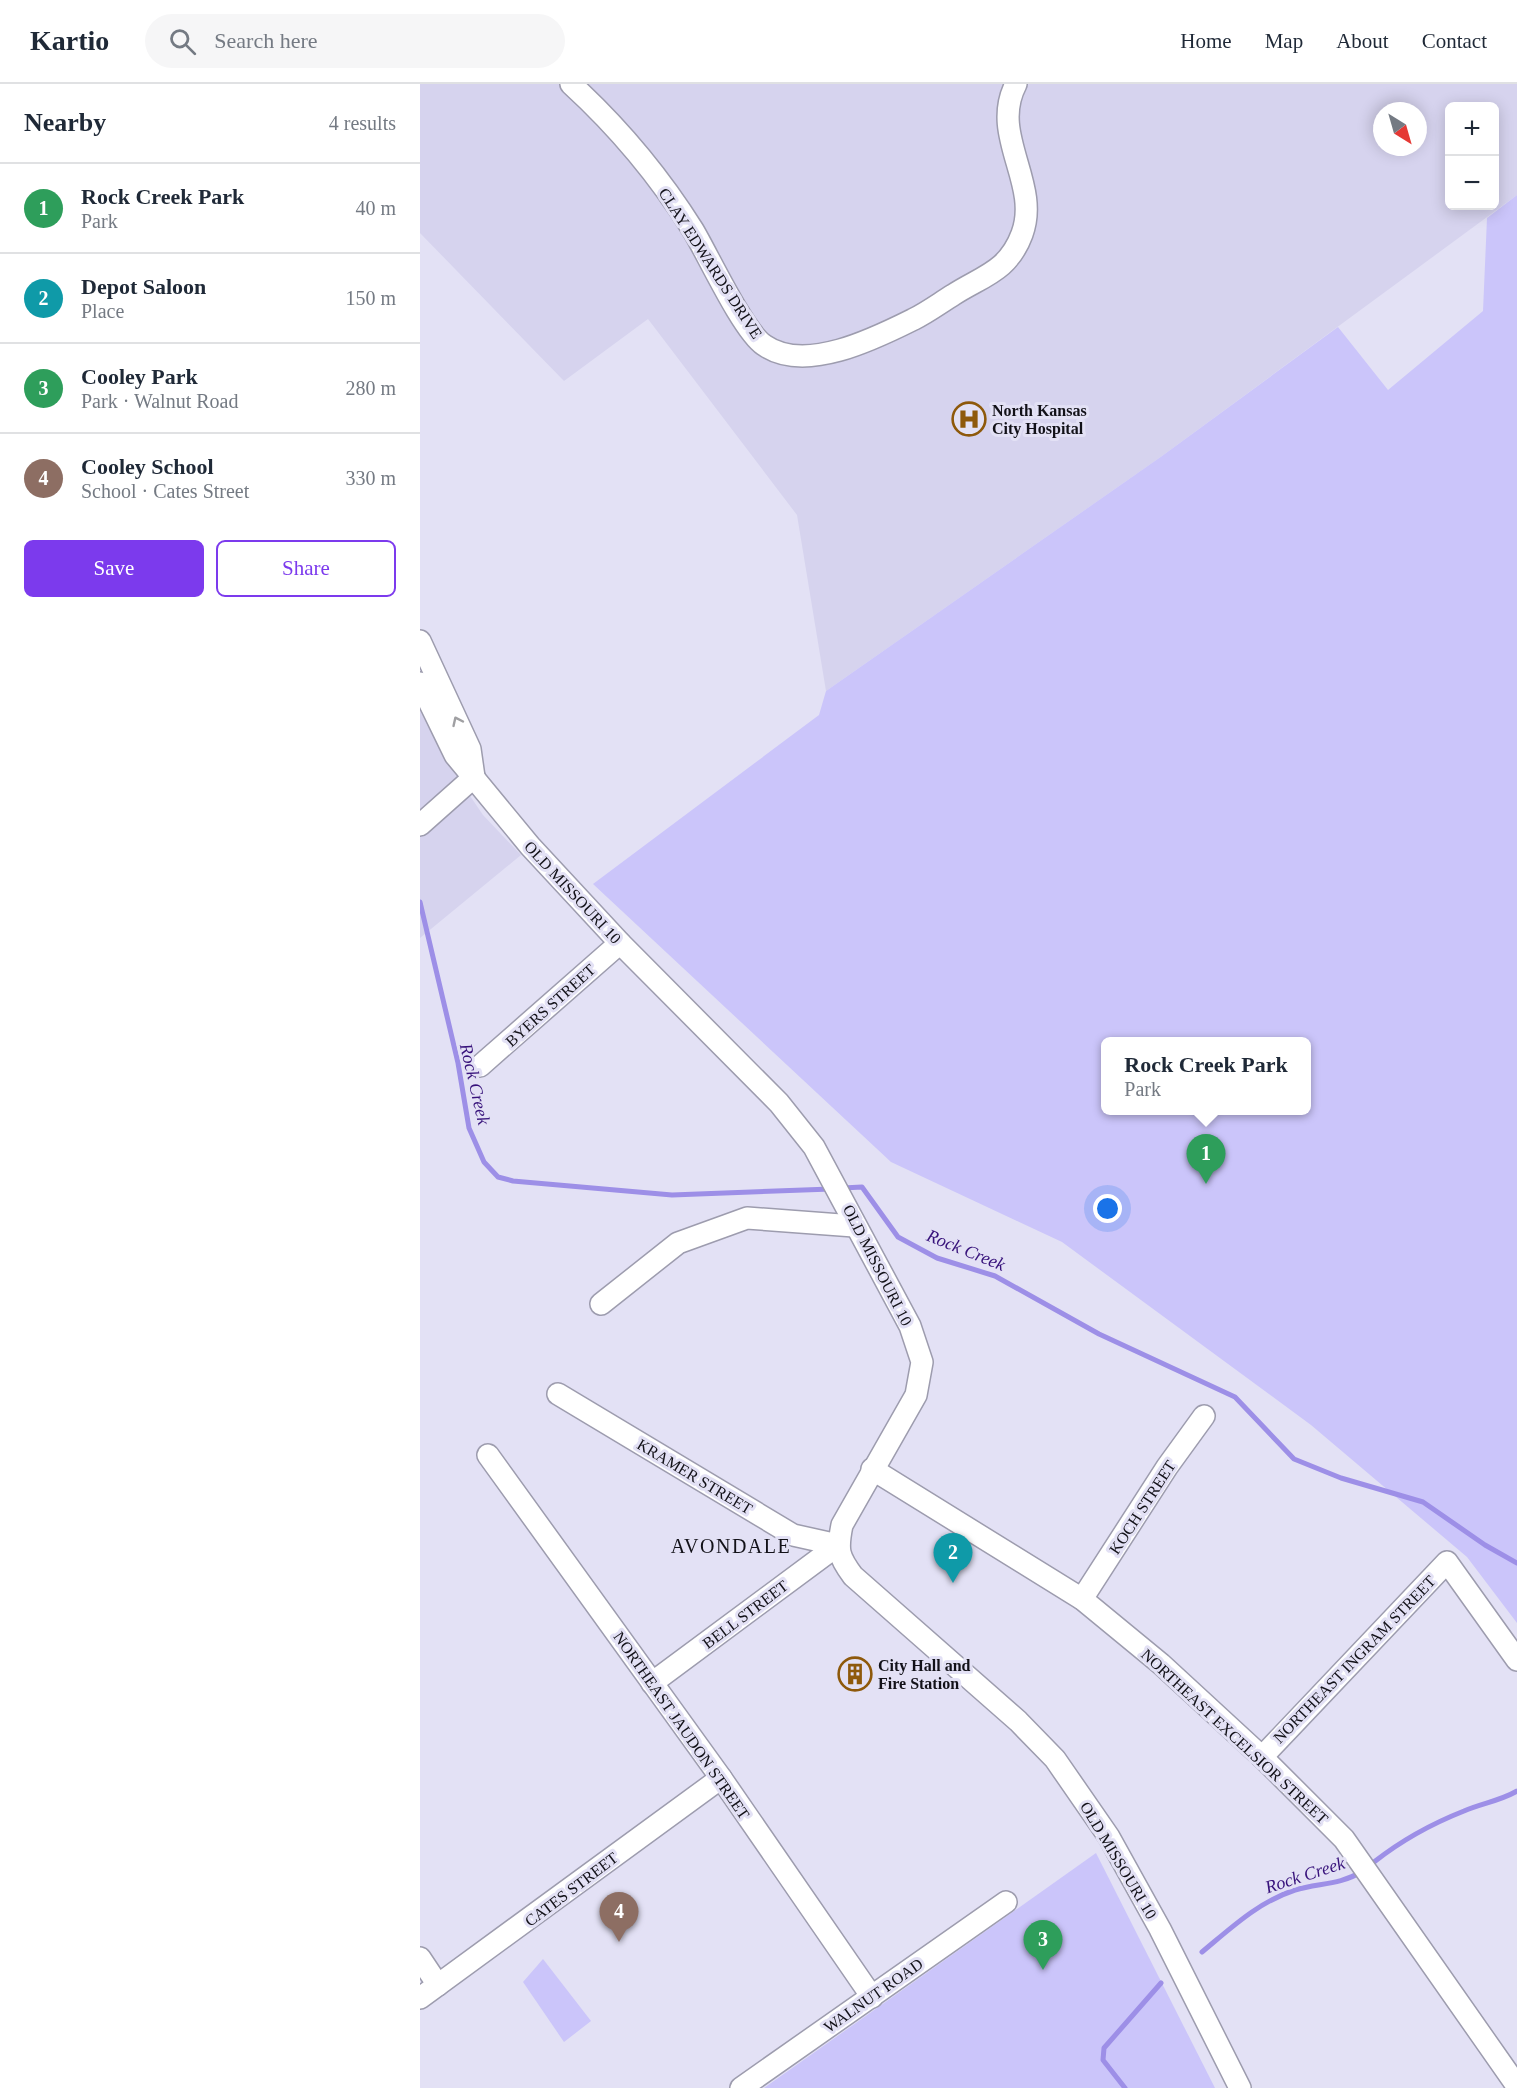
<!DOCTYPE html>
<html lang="en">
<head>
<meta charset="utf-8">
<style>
	:root { --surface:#fff; --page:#f6f6f7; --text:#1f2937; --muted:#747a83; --line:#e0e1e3; --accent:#7c3aed }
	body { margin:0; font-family:Georgia,serif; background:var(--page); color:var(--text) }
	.controls { position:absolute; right:18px; top:18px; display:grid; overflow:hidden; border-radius:9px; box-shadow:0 3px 15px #0003 }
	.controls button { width:54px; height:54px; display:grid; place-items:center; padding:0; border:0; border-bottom:2px solid var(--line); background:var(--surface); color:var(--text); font:30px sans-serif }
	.compass { position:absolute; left:953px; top:18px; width:54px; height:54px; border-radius:50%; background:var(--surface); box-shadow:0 3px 15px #0003; rotate:143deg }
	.you { position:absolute; left:688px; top:1125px; width:21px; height:21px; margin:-15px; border:4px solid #fff; border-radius:50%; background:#1a73e8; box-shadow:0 0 0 9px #1a73e833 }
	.badge { display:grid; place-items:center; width:39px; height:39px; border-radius:50%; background:var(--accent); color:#fff; font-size:20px; font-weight:700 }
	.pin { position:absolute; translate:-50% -50px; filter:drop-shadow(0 2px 3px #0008) }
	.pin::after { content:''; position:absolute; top:32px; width:21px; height:18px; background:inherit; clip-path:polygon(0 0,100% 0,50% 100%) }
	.popup { position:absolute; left:681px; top:953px; width:210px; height:78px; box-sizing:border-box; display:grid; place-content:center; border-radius:9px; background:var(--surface); filter:drop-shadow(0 2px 4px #0005); font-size:20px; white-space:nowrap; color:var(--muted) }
	.popup b { font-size:22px; color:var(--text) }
	.popup::after { content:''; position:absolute; left:50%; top:100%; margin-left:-12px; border:12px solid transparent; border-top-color:var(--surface) }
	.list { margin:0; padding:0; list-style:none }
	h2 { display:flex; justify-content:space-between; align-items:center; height:78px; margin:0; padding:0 24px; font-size:26px }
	h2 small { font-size:20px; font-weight:400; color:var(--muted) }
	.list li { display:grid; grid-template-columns:39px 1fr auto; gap:18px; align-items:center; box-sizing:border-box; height:90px; padding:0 24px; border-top:2px solid var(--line) }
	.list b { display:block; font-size:22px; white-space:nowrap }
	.list p { margin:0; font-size:20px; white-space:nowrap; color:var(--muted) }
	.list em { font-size:20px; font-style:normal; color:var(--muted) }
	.actions { display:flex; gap:12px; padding:18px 24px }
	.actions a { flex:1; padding:14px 0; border:2px solid var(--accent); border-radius:9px; text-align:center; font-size:21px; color:var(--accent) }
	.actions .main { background:var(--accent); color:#fff }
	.icon { flex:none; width:33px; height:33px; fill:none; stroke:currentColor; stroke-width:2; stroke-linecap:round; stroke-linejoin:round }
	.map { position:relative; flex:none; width:1097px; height:2004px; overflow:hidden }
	header { display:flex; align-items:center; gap:36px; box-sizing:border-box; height:84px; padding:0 30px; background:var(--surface); border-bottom:2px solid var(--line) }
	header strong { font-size:28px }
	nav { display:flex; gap:33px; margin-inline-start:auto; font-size:21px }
	.search { width:420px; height:54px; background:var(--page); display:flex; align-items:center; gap:15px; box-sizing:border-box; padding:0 21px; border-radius:33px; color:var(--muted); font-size:22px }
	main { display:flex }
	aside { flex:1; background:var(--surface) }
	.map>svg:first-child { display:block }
	.built { fill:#d6d3ee; fill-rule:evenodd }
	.green { fill:#cbc5fa; fill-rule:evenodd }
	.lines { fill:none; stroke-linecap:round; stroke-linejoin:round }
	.stream { stroke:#9d8fe7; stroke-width:5 }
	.minor-casing { stroke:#9d9cae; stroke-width:24 }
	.minor { stroke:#fff; stroke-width:21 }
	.oneway { stroke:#a0a0a3 }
	.labels { text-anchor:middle; stroke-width:6; stroke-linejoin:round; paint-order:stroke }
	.street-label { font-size:16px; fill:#121118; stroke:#e3e1f5 }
	.poi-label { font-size:16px; font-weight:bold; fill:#121118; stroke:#e3e1f5; text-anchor:start }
	.water-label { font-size:18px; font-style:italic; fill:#37127b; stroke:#e3e1f5 }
	.quarter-label { font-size:20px; letter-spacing:1.5px; fill:#121118; stroke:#e3e1f5 }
</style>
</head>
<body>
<header>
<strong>Kartio</strong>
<div class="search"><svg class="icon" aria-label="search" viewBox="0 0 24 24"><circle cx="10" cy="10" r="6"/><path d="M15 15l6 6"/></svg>Search here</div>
<nav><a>Home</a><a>Map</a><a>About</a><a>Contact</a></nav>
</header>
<main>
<aside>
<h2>Nearby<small>4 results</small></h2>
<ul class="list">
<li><span class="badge" style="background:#2e9e5b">1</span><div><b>Rock Creek Park</b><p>Park</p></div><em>40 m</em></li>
<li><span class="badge" style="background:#0f9aa8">2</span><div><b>Depot Saloon</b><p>Place</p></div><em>150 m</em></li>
<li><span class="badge" style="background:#2e9e5b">3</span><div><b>Cooley Park</b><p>Park · Walnut Road</p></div><em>280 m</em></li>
<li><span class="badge" style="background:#8d6e63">4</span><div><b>Cooley School</b><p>School · Cates Street</p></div><em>330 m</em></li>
</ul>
<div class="actions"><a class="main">Save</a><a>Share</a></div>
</aside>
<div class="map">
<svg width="1097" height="2004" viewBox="0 0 1097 2004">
	<rect width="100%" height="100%" fill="#e3e1f5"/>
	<g class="built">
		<path d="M0 0H1097V111L742 372 406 607 377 431 228 235 144 297 0 149ZM1030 22H1074V122H1030ZM962 27H998V63H962Z"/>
		<polygon points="0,627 23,672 63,731 101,771 0,854"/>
	</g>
	<g class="green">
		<path d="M1097 111V1539L1047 1473 891 1341 642 1158 471 1078 173 800 399 631 406 607 742 372 918 243 968 306 1063 227 1067 134ZM686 958H886V1026H686Z"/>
		<polygon points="676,1769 795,2004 344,2004"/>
		<polygon points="123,1875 171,1937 144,1958 103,1898"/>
	</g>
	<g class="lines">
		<g class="stream">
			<polyline points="0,818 38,979 49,1044 64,1078 78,1093 93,1097 252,1111 411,1105"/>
			<polyline points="423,1104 442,1103 478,1153 517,1174 575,1192 679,1250 815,1313 874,1375 921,1394 1003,1418 1065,1461 1097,1479"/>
			<path d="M954 1778C982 1756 1011 1740 1044 1727 1062 1719 1080 1717 1097 1707"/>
			<path d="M782 1868C811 1844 838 1818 875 1806 898 1799 920 1801 941 1788"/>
			<polyline points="705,2004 683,1976 684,1964 741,1899"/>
		</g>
		<g class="minor-casing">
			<g id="minor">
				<path d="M151 0C198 43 239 92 273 146 288 171 323 247 344 261 385 290 456 254 494 235 508 228 520 219 533 211 562 192 588 188 602 150 621 99 569 51 596 0"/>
				<polyline points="0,557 50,665 54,693"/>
				<path d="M0 599 35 671 110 762 200 859 359 1019 394 1063 490 1242 502 1278 496 1311 422 1441C417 1466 418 1472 433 1492L598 1637 635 1675 689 1753 740 1845 820 2004"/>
				<polyline points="0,741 54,693"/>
				<polyline points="60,982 200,859"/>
				<polyline points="181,1220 258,1159 327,1134 434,1142"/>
				<polyline points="138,1310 373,1451 418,1461"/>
				<polyline points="68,1371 301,1694 452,1913"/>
				<polyline points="452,1385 662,1515 741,1580 842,1673 924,1755 1097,2002"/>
				<polyline points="662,1515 747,1383 784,1332"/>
				<polyline points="232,1599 418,1461"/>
				<polyline points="842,1673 1027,1478 1097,1576"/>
				<polyline points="0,1874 18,1901"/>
				<polyline points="0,1914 301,1694"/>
				<polyline points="321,2004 586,1818"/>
			</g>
		</g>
		<use href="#minor" class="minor"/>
	</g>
	<defs><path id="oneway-chevron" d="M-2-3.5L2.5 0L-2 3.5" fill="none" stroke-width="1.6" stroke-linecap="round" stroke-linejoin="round" transform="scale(1.5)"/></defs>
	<use class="oneway" href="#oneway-chevron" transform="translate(37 637) rotate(-115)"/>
	<defs>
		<g id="hospital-ring" transform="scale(1.725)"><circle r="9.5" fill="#e3e1f5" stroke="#8e590b" stroke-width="1.5"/><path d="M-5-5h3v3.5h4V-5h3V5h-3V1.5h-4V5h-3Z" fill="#8e590b"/></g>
		<g id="building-ring" transform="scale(1.725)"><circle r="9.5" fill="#e3e1f5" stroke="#8e590b" stroke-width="1.5"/><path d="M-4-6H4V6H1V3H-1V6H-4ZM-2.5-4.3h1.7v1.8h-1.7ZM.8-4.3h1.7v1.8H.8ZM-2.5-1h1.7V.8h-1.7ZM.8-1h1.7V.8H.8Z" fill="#8e590b"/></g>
	</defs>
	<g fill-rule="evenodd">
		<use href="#hospital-ring" x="549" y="335"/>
		<use href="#building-ring" x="435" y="1590"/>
	</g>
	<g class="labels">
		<g class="street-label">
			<text transform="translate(291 179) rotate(57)" y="6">CLAY EDWARDS DRIVE</text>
			<text transform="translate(153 808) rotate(47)" y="6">OLD MISSOURI 10</text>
			<text transform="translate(130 921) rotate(-42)" y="6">BYERS STREET</text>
			<text transform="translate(458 1181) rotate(63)" y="6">OLD MISSOURI 10</text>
			<text transform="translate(275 1392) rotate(31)" y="6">KRAMER STREET</text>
			<text transform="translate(722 1423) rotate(-57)" y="6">KOCH STREET</text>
			<text transform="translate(325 1530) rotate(-37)" y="6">BELL STREET</text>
			<text transform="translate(934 1575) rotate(-46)" y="6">NORTHEAST INGRAM STREET</text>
			<text transform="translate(262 1641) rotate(55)" y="6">NORTHEAST JAUDON STREET</text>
			<text transform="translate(815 1652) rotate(43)" y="6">NORTHEAST EXCELSIOR STREET</text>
			<text transform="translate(699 1776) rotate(59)" y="6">OLD MISSOURI 10</text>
			<text transform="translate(151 1805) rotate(-37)" y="6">CATES STREET</text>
			<text transform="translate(453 1911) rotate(-35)" y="6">WALNUT ROAD</text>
		</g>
		<g class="poi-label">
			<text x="572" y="332">North Kansas<tspan x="572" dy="18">City Hospital</tspan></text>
			<text x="458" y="1587">City Hall and<tspan x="458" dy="18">Fire Station</tspan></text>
		</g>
		<g class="water-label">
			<text transform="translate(55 1000) rotate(77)" y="6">Rock Creek</text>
			<text transform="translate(546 1166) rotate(22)" y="6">Rock Creek</text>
			<text transform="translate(885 1791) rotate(-18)" y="6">Rock Creek</text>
		</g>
		<g class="quarter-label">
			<text x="311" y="1469">AVONDALE</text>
		</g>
	</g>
</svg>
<div class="controls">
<button>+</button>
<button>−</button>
</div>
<svg class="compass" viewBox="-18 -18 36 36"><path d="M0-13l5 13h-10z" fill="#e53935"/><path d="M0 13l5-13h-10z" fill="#747a83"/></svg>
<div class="you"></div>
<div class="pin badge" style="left:786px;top:1100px;background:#2e9e5b">1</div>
<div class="popup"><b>Rock Creek Park</b>Park</div>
<div class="pin badge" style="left:533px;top:1499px;background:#0f9aa8">2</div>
<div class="pin badge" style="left:623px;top:1886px;background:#2e9e5b">3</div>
<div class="pin badge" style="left:199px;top:1858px;background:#8d6e63">4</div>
</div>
</main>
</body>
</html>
